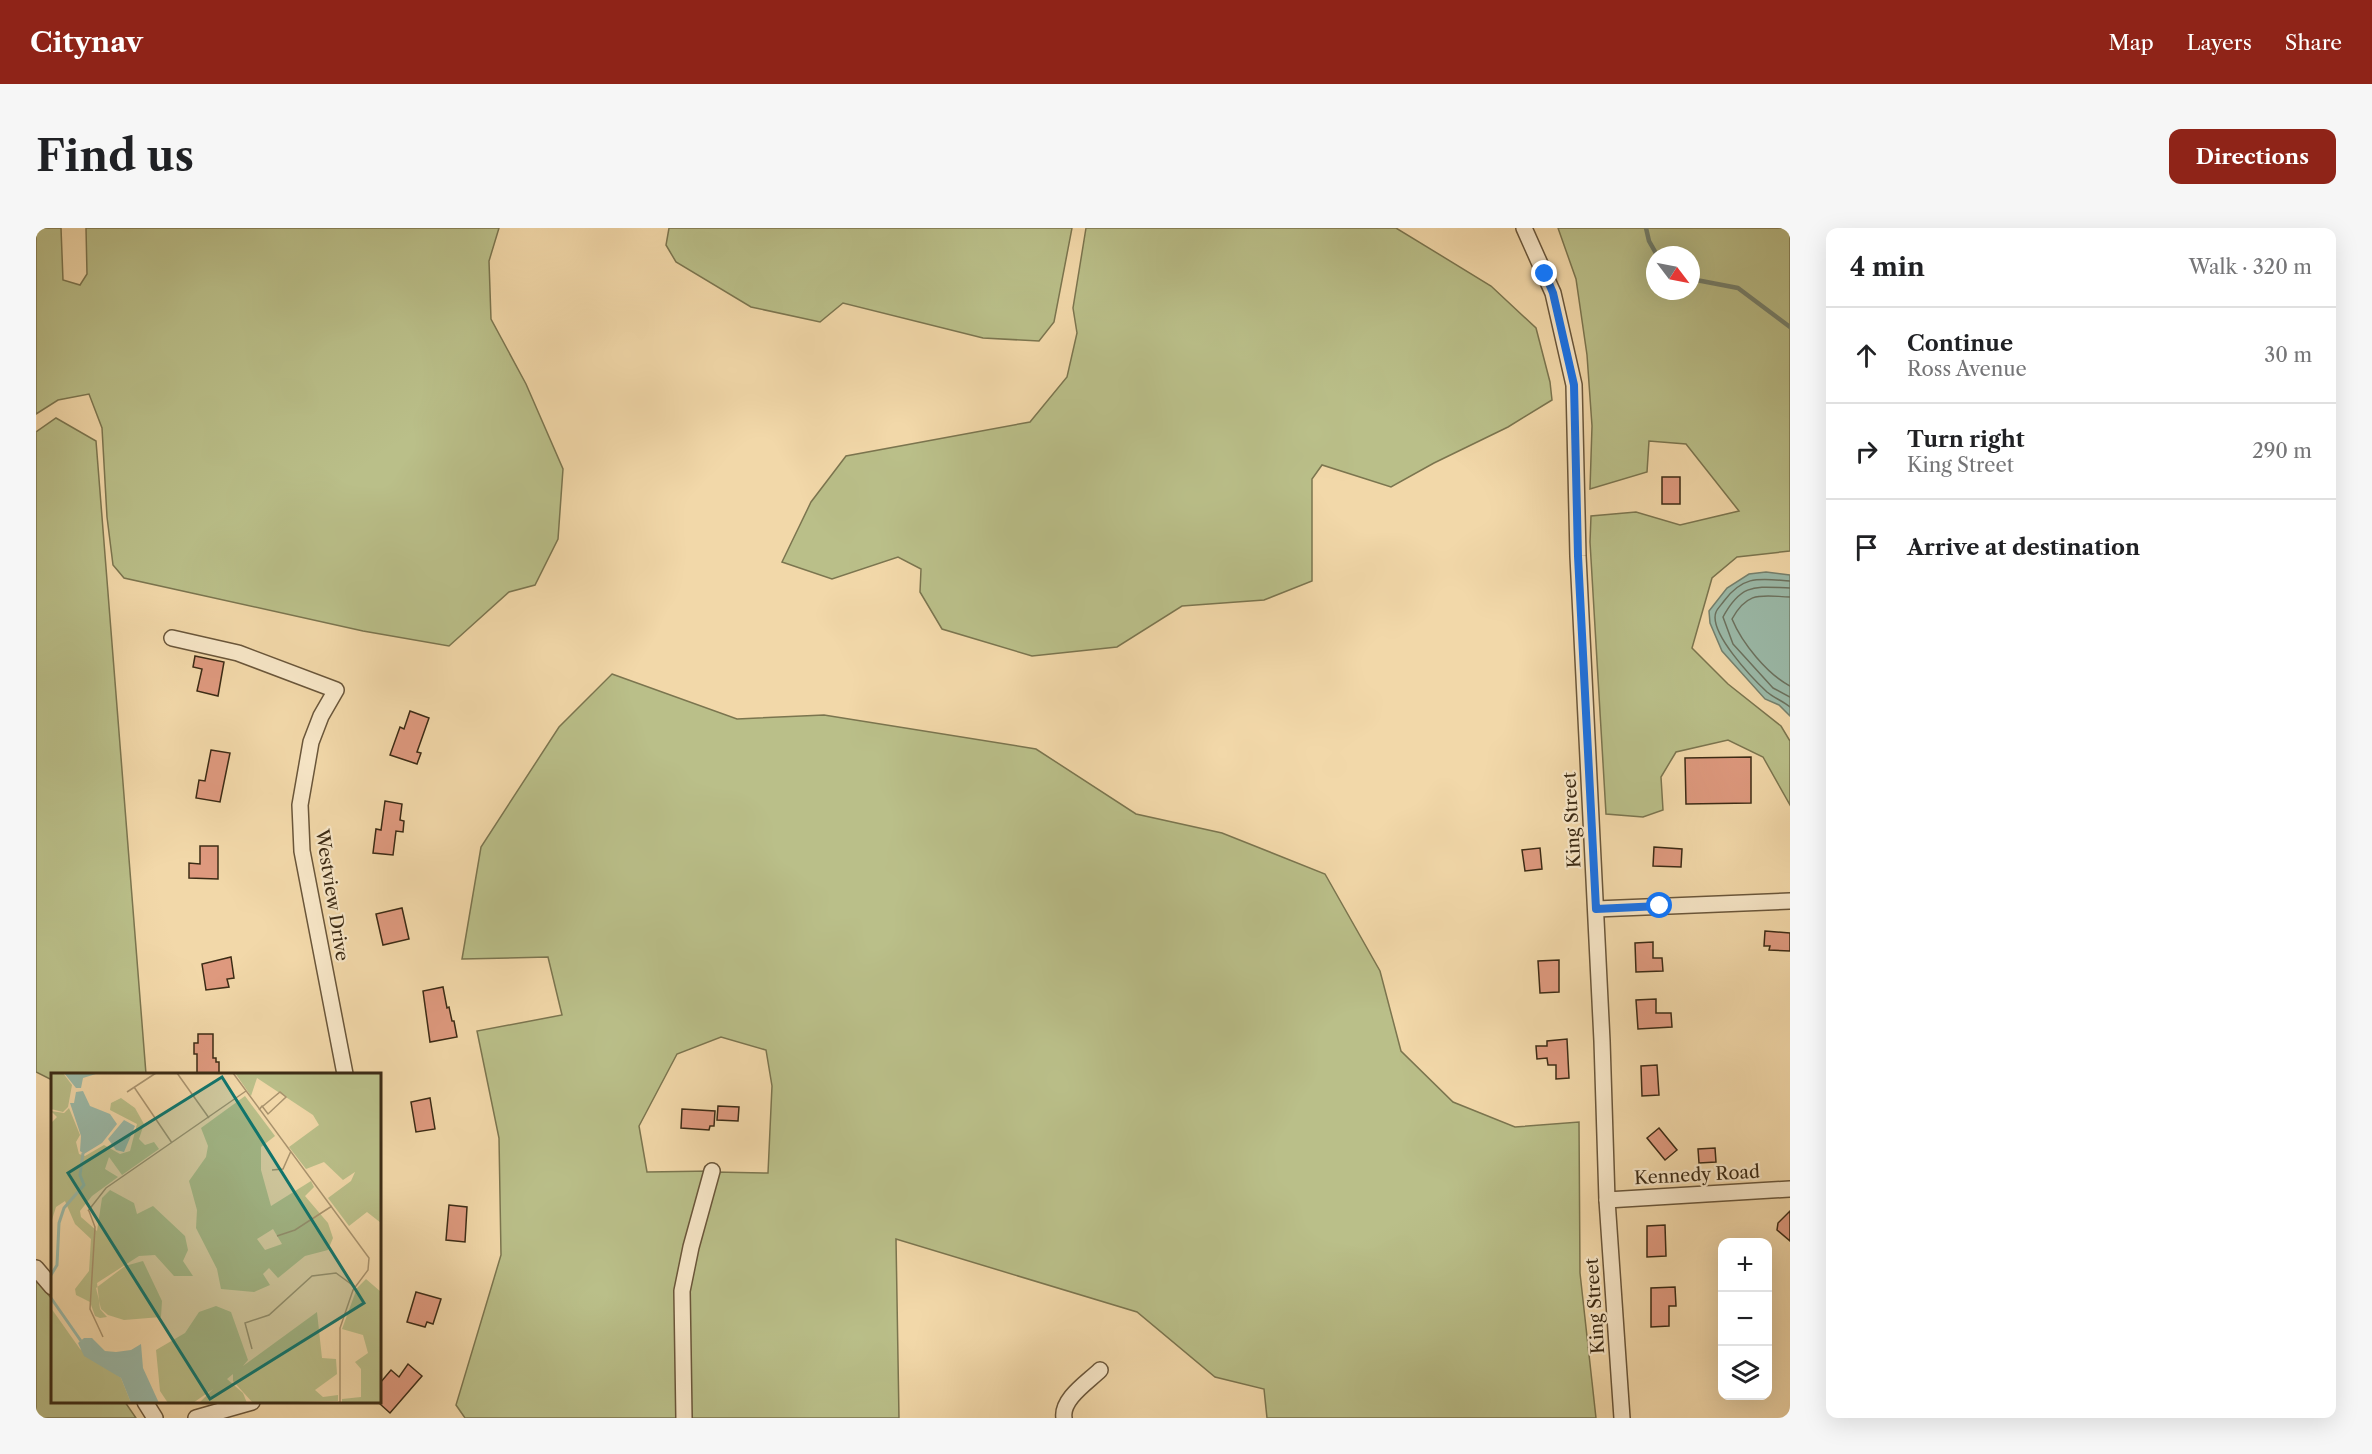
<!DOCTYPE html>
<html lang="en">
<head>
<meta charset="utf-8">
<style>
	:root { --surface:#fff; --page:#f6f6f6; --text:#202124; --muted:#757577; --line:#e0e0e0; --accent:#8f2418 }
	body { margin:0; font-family:"Libre Caslon Text",serif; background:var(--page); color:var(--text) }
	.controls { position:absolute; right:18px; bottom:18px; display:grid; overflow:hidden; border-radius:12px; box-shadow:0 6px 24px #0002 }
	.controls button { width:54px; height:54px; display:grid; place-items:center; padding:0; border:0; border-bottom:2px solid var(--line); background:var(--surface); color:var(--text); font:30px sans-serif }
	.compass { position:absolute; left:1610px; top:18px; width:54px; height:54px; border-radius:50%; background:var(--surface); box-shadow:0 6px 24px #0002; rotate:122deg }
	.stop { position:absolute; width:18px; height:18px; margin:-14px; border:4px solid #1a73e8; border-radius:50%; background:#fff }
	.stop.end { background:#1a73e8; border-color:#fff; box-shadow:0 2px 6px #0008 }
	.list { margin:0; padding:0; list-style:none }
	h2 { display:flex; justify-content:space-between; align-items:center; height:78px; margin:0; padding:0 24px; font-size:26px }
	h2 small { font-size:20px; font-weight:400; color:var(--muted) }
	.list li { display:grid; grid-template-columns:39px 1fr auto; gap:18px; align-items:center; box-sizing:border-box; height:96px; padding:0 24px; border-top:2px solid var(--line) }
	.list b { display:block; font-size:22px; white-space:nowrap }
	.list p { margin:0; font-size:20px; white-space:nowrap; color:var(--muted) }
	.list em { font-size:20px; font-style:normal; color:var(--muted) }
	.icon { flex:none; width:33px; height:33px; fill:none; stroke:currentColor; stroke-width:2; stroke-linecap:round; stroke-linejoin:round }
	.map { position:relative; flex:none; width:1754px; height:1190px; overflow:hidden; border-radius:12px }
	header { display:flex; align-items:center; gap:36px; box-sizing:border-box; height:84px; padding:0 30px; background:var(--accent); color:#fff }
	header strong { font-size:28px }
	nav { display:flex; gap:33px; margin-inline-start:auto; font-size:21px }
	.intro { display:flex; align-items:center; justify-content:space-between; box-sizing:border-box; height:144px; padding:0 36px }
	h1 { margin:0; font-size:42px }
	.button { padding:15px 27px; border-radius:12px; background:var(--accent); color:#fff; font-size:21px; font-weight:700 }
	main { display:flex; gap:36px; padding:0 36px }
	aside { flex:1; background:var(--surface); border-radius:12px; box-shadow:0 6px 24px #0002 }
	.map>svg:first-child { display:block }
	.green { fill:#babf89; stroke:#7b754f; stroke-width:1.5; fill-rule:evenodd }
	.water { fill:#9bbaa9; stroke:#75816e; stroke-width:1.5 }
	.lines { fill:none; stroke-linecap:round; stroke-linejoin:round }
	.shore { stroke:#6c725f; stroke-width:1.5 }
	.stream { stroke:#75816e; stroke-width:4.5 }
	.building { fill:#de997e; stroke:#3c2b15; stroke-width:1.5 }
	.minor-casing { stroke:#6a563a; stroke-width:18 }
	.minor { stroke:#f7e6c7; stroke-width:15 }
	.route { stroke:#1a73e8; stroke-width:8 }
	.labels { text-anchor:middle; stroke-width:4.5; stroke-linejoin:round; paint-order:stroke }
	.street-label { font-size:18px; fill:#3c2b15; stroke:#f7e6c7 }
	.inset-river { fill:none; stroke:#9bbaa9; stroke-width:3 }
	.inset-road { fill:none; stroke:#a9936e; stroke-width:1.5 }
	.view { fill:#0f766e; fill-opacity:0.15; stroke:#0f766e; stroke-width:3 }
	.inset-edge { fill:none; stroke:#3c2b15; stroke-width:3 }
</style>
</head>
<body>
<header>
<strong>Citynav</strong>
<nav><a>Map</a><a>Layers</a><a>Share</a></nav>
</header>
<div class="intro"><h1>Find us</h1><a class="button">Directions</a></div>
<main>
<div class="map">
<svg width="1754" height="1190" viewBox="0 0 1754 1190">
	<rect width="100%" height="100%" fill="#f2d8a9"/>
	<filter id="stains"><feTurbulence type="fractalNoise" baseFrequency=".00333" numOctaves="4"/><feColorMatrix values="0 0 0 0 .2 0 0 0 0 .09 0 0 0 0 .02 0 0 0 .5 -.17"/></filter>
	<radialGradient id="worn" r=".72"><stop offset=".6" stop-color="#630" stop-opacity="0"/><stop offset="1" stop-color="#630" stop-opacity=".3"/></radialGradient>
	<g class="green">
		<polygon points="0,0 25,0 27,52 44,57 51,46 50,0 463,0 453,33 455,91 490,156 527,241 522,311 499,357 473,364 413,418 327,403 88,350 77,337 71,289 66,200 53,166 22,172 0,186"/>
		<polygon points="633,0 1036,0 1018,94 1003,113 947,110 807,75 784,94 715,79 640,34 630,17"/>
		<polygon points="1050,0 1360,0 1455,58 1500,100 1514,154 1516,172 1472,199 1398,235 1355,259 1286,237 1276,251 1276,353 1228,372 1146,378 1081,419 996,428 906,401 884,364 885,341 862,329 796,351 746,334 775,274 810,228 994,194 1031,149 1041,105 1037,80"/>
		<path d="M1522 0H1754V323L1701 329 1676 350 1656 420 1692 456 1745 498 1754 513V577L1727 529 1692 512 1640 524 1625 549 1627 582 1607 589 1570 586 1554 314 1555 288 1600 284 1644 297 1703 283 1650 216 1613 213 1611 244 1554 261 1556 198 1551 127 1540 51ZM1619 27H1655V63H1619Z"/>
		<polygon points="20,190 60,213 110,846 16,846 16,852 0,844 0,204"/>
		<polygon points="576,446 701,491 788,487 1000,521 1100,586 1186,605 1289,646 1344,743 1365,823 1417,874 1479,899 1543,894 1544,1045 1560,1190 1231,1190 1228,1161 1179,1149 1101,1084 860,1011 863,1190 651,1190 648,1064 658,1020 679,944 732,945 736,858 730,822 685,809 641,826 603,898 611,944 676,943 655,1019 646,1063 648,1190 429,1190 420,1177 465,1027 463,910 441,803 526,787 512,729 426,731 445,619 523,499"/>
		<polygon points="0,1052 16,1071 16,1174 89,1174 100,1190 0,1190"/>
	</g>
	<polygon class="water" points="1730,344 1754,347 1754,488 1743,477 1729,471 1686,423 1674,395 1673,383 1691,360 1713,346"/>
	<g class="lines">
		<g class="shore">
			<path d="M1754 353C1725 351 1708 346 1688 373 1686 376 1681 381 1680 384 1672 404 1717 451 1731 464 1738 470 1747 473 1754 479"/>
			<path d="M1754 360C1720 359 1706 354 1687 389L1697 416 1737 460 1754 469"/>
			<path d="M1754 369C1726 368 1712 362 1696 391 1706 415 1731 446 1754 458"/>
		</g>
		<g class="stream">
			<polyline points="1610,0 1613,13 1621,27"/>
			<polyline points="1655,51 1702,60 1754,99"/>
		</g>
	</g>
	<g class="building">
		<rect x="1626" y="249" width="18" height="27"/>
		<polygon points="159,428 188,434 182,468 161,463 166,441 157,439"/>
		<polygon points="374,483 393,490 381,524 385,525 381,536 354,527 364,499 368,501"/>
		<polygon points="175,522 194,525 184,574 160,570 163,552 169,553"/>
		<polygon points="1715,529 1715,575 1650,576 1649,530"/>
		<polygon points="349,573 366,576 364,592 368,593 367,604 360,603 357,627 337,625 340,601 345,602"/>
		<polygon points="164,618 182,618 182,651 153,650 153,635 164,636"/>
		<polygon points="1618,619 1646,621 1645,639 1617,638"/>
		<polygon points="1504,620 1506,641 1489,643 1486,622"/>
		<polygon points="366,680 373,711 347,717 340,686"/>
		<polygon points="1729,703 1754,705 1754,723 1733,722 1734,718 1728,718"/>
		<polygon points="1617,714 1617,730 1626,730 1627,743 1600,744 1599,715"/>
		<polygon points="195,729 198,750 191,751 193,759 170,762 166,736"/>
		<polygon points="1523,732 1523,764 1504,765 1502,733"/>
		<polygon points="407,759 411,780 413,779 416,793 418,793 421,809 394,814 387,763"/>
		<polygon points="1620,771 1620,785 1635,785 1636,799 1602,801 1600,772"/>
		<polygon points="162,806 177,806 177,830 180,830 180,834 183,834 183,846 161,846 161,826 158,826 158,815 162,815"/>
		<polygon points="1531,811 1533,850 1520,851 1520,837 1512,837 1511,830 1501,831 1500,818 1511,818 1511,813"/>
		<polygon points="1621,837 1623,867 1606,868 1605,838"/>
		<polygon points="394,870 399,901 380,904 375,874"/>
		<polygon points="682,878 703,879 702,893 681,892"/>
		<polygon points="646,881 679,883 678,898 674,898 673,902 645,900"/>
		<polygon points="1623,900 1641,922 1629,932 1611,910"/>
		<polygon points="1679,920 1680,934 1663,935 1662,921"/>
		<polygon points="413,977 431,979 429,1014 410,1012"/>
		<polygon points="1754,983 1754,1013 1741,1002 1742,995"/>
		<polygon points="1629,997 1630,1028 1611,1029 1611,998"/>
		<polygon points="1639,1059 1640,1078 1633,1078 1633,1098 1615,1099 1615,1060"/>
		<polygon points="380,1064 405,1071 397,1096 391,1094 389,1099 371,1094"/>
		<polygon points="372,1136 386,1148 354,1185 344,1176 344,1155 355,1142 363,1149"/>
	</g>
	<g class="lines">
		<g class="minor-casing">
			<g id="minor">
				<polyline points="1488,0 1517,65 1538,157 1542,328 1566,813 1571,972 1586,1190"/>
				<polyline points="136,410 202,425 300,462 285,488 275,514 264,577 266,623 309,846"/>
				<polyline points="1560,681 1754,673"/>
				<polyline points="1571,972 1754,961"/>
				<polyline points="0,1040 16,1059"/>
				<polyline points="109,1174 119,1190"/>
				<polyline points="160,1190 216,1174"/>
				<polyline points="648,1190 646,1063 655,1019 676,943"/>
				<path d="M1028 1190C1025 1171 1052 1154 1064 1142"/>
			</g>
		</g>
		<use href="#minor" class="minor"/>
	</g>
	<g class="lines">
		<polyline class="route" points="1509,46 1517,65 1538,157 1542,328 1560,681 1624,678"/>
	</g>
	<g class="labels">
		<g class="street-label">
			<text transform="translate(1536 592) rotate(-93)" y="6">King Street</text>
			<text transform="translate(296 667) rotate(81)" y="6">Westview Drive</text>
			<text transform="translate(1661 947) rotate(-3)" y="6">Kennedy Road</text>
			<text transform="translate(1559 1078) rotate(-94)" y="6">King Street</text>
		</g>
	</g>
	<g transform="translate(15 845)">
		<rect width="330" height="330" fill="#f2d8a9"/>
		<path d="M0 0H12L21 12 17 34 12 39 0 36ZM184 0H330V150L316 139 298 153 277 125 300 108 304 99 292 107 273 89 255 96 238 74 268 52 262 42 206 5 200 23ZM194 23 224 63 210 74V97L220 133 260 108 263 114 254 123 277 150 282 165 277 177 254 183 227 205 218 195 212 201 219 212 203 219 170 216 166 196 145 155 146 137 138 108 155 84 157 73 150 55ZM222 156 231 171 214 177 206 166ZM70 25 84 35 93 51 88 66 94 72 103 69 108 76 71 102 58 84 54 96 67 104 41 123 29 138 30 144 46 158 51 125 59 117 83 130 86 141 102 133 134 163 137 177 132 188 142 203H123L104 182 88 183 46 210 49 236 56 244 49 245 44 243 39 229 25 222 24 216 38 198 40 166 24 151 14 128 5 134 0 150V50L6 44 0 38 13 40 18 35 29 62 25 69 28 81 34 83 53 72 69 81 79 78 86 51 59 37 60 30ZM92 188 111 228 110 244 73 247 57 242 50 236 45 215 74 193ZM315 206 330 219V330H291V326L310 324V296L304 289 317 280 312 262 291 256 306 215ZM165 233 180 239 197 287 192 293 266 239 271 285 285 286 286 301 264 317 272 324 287 322V328L202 330 182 308V301L188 296 176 306 192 320 196 330H148L162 316 142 330H117L109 318 105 277 134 260 148 239ZM0 235 29 276 70 305 80 330H0Z" fill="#babf89" fill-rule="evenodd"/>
		<path d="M13 0H48L32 5 30 15H25ZM32 18 39 33 59 41 66 51 51 70 33 81 29 78 30 63 19 30H23L25 19ZM73 47 84 53 73 79 65 77 57 66ZM33 265H41L54 278 65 279 80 277 90 271 92 295 108 330H80L70 305 33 283 27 270Z" fill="#9bbaa9"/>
		<path class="inset-river" d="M0 202 6 192 8 150 13 135 33 112 29 102 32 80M0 225 30 268"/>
		<path class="inset-road" d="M126 0 158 45M182 0 318 185 317 197 302 217 289 255V330M83 14 121 70M76 19 105 0M208 37 211 33H212L229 19 235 24 217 41 211 33M221 97 232 96 240 78M37 138 55 115 195 18M38 138 44 154 39 236 52 264M226 163 244 157 281 133M201 276 194 250 218 242 261 203 285 200 304 214"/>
		<path class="view" d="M171 4 313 230 159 326 17 100Z"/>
		<rect width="330" height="330" class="inset-edge"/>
	</g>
	<rect width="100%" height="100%" filter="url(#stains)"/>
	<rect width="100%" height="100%" fill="url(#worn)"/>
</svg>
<div class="controls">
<button>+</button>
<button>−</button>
<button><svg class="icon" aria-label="layers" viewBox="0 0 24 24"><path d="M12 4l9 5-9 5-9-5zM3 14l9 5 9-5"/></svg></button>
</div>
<svg class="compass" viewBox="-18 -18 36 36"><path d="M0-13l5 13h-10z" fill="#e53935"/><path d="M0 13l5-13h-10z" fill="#757577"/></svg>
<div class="stop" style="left:1624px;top:678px"></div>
<div class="stop end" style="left:1509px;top:46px"></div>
</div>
<aside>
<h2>4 min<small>Walk · 320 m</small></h2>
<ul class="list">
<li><svg class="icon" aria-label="ahead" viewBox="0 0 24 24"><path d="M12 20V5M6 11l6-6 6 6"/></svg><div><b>Continue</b><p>Ross Avenue</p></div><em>30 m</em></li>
<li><svg class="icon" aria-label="right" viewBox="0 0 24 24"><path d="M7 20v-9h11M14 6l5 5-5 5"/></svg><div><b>Turn right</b><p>King Street</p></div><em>290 m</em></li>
<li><svg class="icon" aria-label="arrive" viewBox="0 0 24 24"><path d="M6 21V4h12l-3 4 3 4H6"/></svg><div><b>Arrive at destination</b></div></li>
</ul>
</aside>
</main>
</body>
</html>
